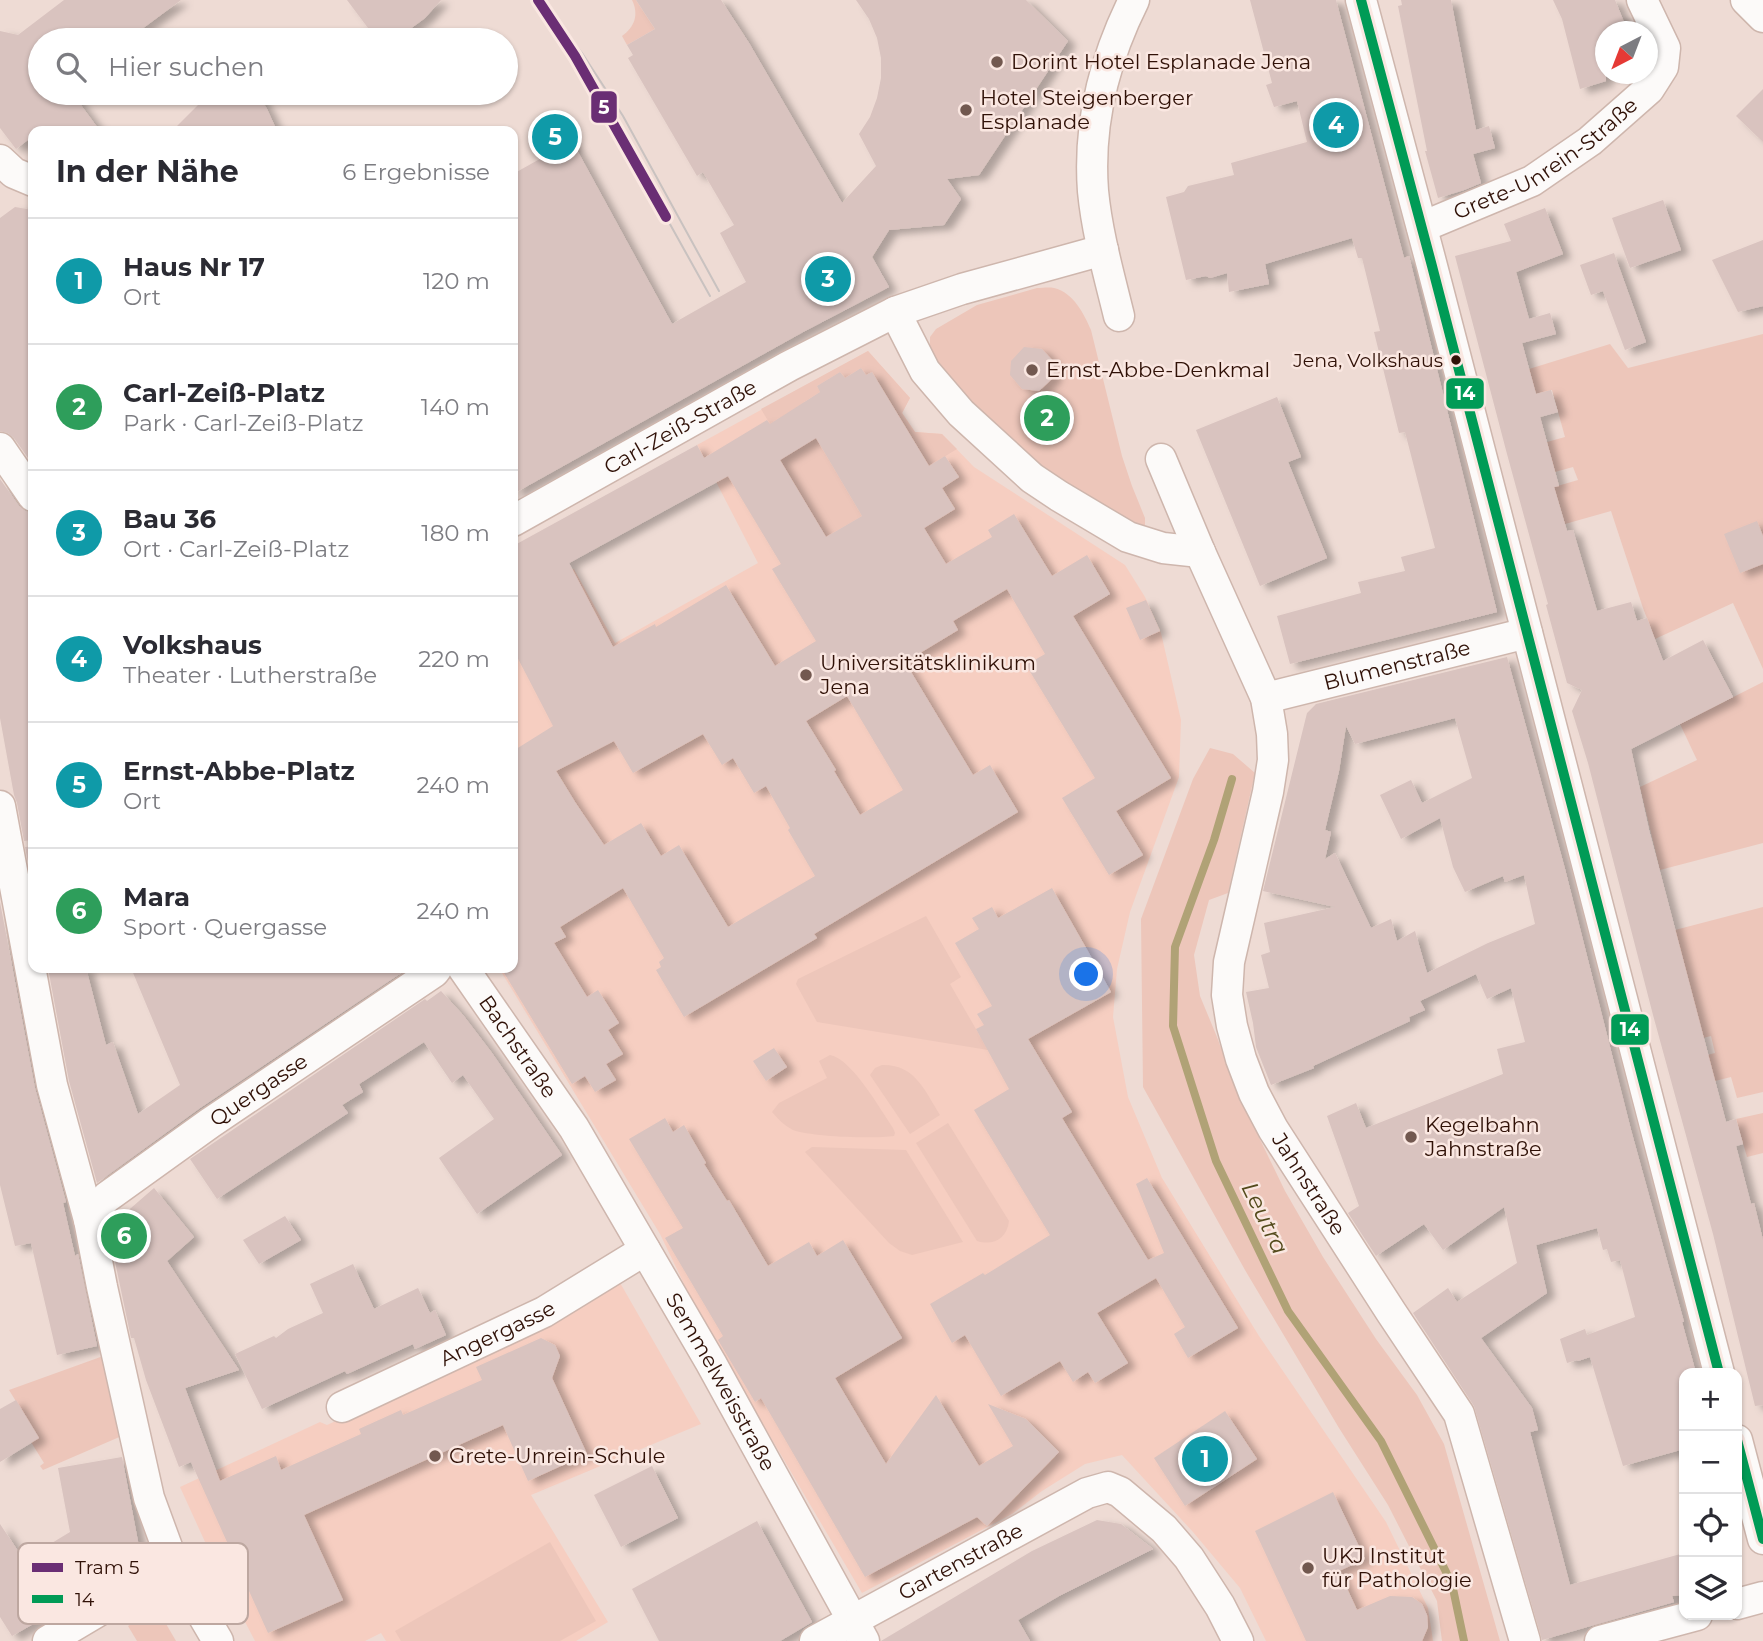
<!DOCTYPE html>
<html lang="de">
<head>
<meta charset="utf-8">
<style>
	:root { --surface:#fff; --page:#f2f2f3; --text:#2b2b33; --muted:#7c7c81; --line:#e1e1e2; --accent:#72584f }
	body { margin:0; font-family:Montserrat,sans-serif; background:var(--page); color:var(--text) }
	.controls { position:absolute; right:21px; bottom:21px; display:grid; overflow:hidden; border-radius:14px; box-shadow:0 2px 5px #0004 }
	.controls button { width:63px; height:63px; display:grid; place-items:center; padding:0; border:0; border-bottom:2px solid var(--line); background:var(--surface); color:var(--text); font:35px sans-serif }
	.compass { position:absolute; left:1595px; top:21px; width:63px; height:63px; border-radius:50%; background:var(--surface); box-shadow:0 2px 5px #0004; rotate:222deg }
	.you { position:absolute; left:1087px; top:975px; width:24px; height:24px; margin:-18px; border:5px solid #fff; border-radius:50%; background:#1a73e8; box-shadow:0 0 0 10px #1a73e833 }
	.badge { display:grid; place-items:center; width:46px; height:46px; border-radius:50%; background:var(--accent); color:#fff; font-size:23px; font-weight:700 }
	.pin { position:absolute; translate:-50% -50%; border:4px solid #fff; box-shadow:0 2px 7px #0006 }
	.list { margin:0; padding:0; list-style:none }
	h2 { display:flex; justify-content:space-between; align-items:center; height:91px; margin:0; padding:0 28px; font-size:30px }
	h2 small { font-size:23px; font-weight:400; color:var(--muted) }
	.list li { display:grid; grid-template-columns:46px 1fr auto; gap:21px; align-items:center; box-sizing:border-box; height:126px; padding:0 28px; border-top:2px solid var(--line) }
	.list b { display:block; font-size:26px; white-space:nowrap }
	.list p { margin:0; font-size:23px; white-space:nowrap; color:var(--muted) }
	.list em { font-size:23px; font-style:normal; color:var(--muted) }
	.icon { flex:none; width:38px; height:38px; fill:none; stroke:currentColor; stroke-width:2; stroke-linecap:round; stroke-linejoin:round }
	.map { position:relative; flex:none; width:1763px; height:1641px; overflow:hidden }
	.search { position:absolute; background:var(--surface); box-shadow:0 2px 5px #0004; left:28px; top:28px; width:490px; height:77px; display:flex; align-items:center; gap:18px; box-sizing:border-box; padding:0 24px; border-radius:38px; color:var(--muted); font-size:26px }
	.panel { position:absolute; background:var(--surface); box-shadow:0 2px 5px #0004; left:28px; top:126px; width:490px; height:847px; border-radius:14px }
	.map>svg:first-child { display:block }
	.built { fill:#f6cec1 }
	.green { fill:#edc6ba }
	.lines { fill:none; stroke-linecap:round; stroke-linejoin:round }
	.stream { stroke:#b0a276; stroke-width:8 }
	.building { fill:#d9c3bf; fill-rule:evenodd; filter:url(#shadow) }
	.minor-casing { stroke:#ceb6ad; stroke-width:33 }
	.minor { stroke:#fcfaf9; stroke-width:30 }
	.tram { stroke:#c9c2c0; stroke-width:2 }
	.bus-1-casing { stroke:#fae7e1; stroke-width:16 }
	.bus-1 { stroke:#009b56; stroke-width:10 }
	.tram-1-casing { stroke:#fae7e1; stroke-width:16 }
	.tram-1 { stroke:#6a2e74; stroke-width:10 }
	.poi-dot { fill:#72584f; stroke:#fae7e1; stroke-width:2.5 }
	.bus-dot { fill:#301107; stroke:#fae7e1; stroke-width:2.5 }
	.labels { text-anchor:middle; stroke-width:5; stroke-linejoin:round; paint-order:stroke }
	.bus-label { font-size:19px; fill:#301107; stroke:#fae7e1; text-anchor:end }
	.poi-label { font-size:21px; fill:#301107; stroke:#fae7e1; text-anchor:start }
	.street-label { font-size:21px; fill:#301107; stroke:#fae7e1 }
	.water-label { font-size:23px; font-style:italic; fill:#534a1b; stroke:#fae7e1 }
	.key { fill:#fae7e1; stroke:#bda7a0; stroke-width:2 }
	.key-label { font-size:19px; fill:#301107 }
	.line-badge { stroke:#fae7e1; stroke-width:2.5 }
	.badge-label { font-size:19px; text-anchor:middle; font-weight:bold; fill:#fff }
</style>
</head>
<body>
<div class="map">
<svg width="1763" height="1641" viewBox="0 0 1763 1641">
	<defs>
		<filter id="shadow"><feDropShadow dx="8" dy="4.5" stdDeviation="3.5" flood-color="#0004"/></filter>
	</defs>
	<rect width="100%" height="100%" fill="#eedbd4"/>
	<g class="built">
		<polygon points="868,351 910,398 902,413 915,432 942,434 974,467 1125,565 1145,597 1161,633 1181,720 1179,777 1130,912 1117,969 1113,1017 1128,1097 1162,1178 1259,1336 1386,1522 1428,1608 1433,1641 1266,1641 1240,1588 1193,1532 1122,1455 1085,1464 1042,1491 1012,1514 862,1593 699,1315 660,1234 499,968 513,968 513,603 574,569 615,643 758,563 697,445"/>
		<polygon points="619,1281 701,1424 531,1495 608,1622 576,1641 386,1641 381,1633 365,1641 255,1641 216,1566 180,1487 320,1422 327,1425 397,1393"/>
	</g>
	<g class="green">
		<path d="M632 0H636L655 29 627 45 622 36C635 27 639 14 632 0Z"/>
		<path d="M1037 288C1042 288 1049 287 1054 288 1074 293 1084 314 1091 330L1122 456 1132 486 1145 518V525L1141 528 1066 487 1014 448 936 367 930 350V337L936 329 977 305Z"/>
		<polygon points="1763,334 1763,669 1733,603 1655,639 1643,608 1611,511 1565,524 1554,487 1578,480 1573,467 1555,472 1547,442 1565,437 1552,390 1536,394 1529,369 1610,344 1628,368"/>
		<polygon points="868,351 910,398 902,413 915,432 942,434 957,449 929,466 872,372 866,375 861,368 845,378 840,372 817,386 820,392 804,402 802,414 862,516 826,537 780,460 788,454 761,409"/>
		<polygon points="1763,682 1763,843 1660,870 1640,787 1697,760 1680,724"/>
		<polygon points="1210,748 1233,754 1255,773 1228,893 1209,900 1194,955 1200,996 1217,1037 1238,1094 1285,1191 1323,1257 1376,1339 1417,1395 1444,1444 1500,1641 1442,1641 1437,1601 1388,1505 1339,1428 1245,1270 1143,1087 1141,919 1193,779"/>
		<polygon points="1763,907 1763,1092 1737,1098 1731,1077 1715,1081 1707,1055 1715,1053 1711,1036 1703,1038 1675,930"/>
		<polygon points="926,916 961,977 950,984 988,1050 817,1022 796,984 798,979"/>
		<path d="M830 1055C852 1059 880 1109 893 1128L895 1133 894 1136C874 1139 812 1137 793 1130 785 1126 778 1119 772 1112L779 1103 827 1078 819 1061Z"/>
		<path d="M882 1065C915 1064 925 1091 940 1115L910 1134 870 1075 875 1068Z"/>
		<polygon points="1763,1113 1763,1153 1747,1157 1736,1119"/>
		<path d="M948 1123 1009 1221C1007 1239 993 1246 977 1241L916 1143Z"/>
		<polygon points="812,1147 906,1150 963,1242 912,1255 900,1251 889,1243 805,1152"/>
		<polygon points="106,1355 124,1435 43,1470 40,1466 44,1463 31,1442 38,1437 9,1390"/>
		<polygon points="550,1542 596,1621 560,1641 401,1641 395,1631"/>
		<polygon points="150,1613 162,1617 176,1641 137,1641 128,1626"/>
	</g>
	<g class="lines">
		<polyline class="stream" points="1232,779 1214,840 1175,947 1173,1026 1216,1161 1288,1311 1381,1441 1452,1584 1464,1641"/>
	</g>
	<g class="building">
		<polygon points="64,0 181,0 127,40 40,40 40,93 72,93 100,131 33,131 33,136 16,149 0,128 0,31 18,35"/>
		<polygon points="347,0 441,0 425,18 395,40 377,40"/>
		<polygon points="636,0 721,0 749,43 842,203 876,166 859,134 870,117 877,98 881,78 881,58 877,38 869,19 856,0 1026,0 1068,41 979,175 947,179 961,199 944,225 889,230 872,257 889,287 803,332 513,494 513,174 572,141 672,324 746,282 720,233 734,225 703,172 697,176 628,58 633,55 627,45 655,29"/>
		<polygon points="1250,0 1336,0 1404,258 1409,256 1497,612 1290,664 1277,616 1361,593 1358,582 1405,571 1401,557 1435,548 1405,432 1399,433 1374,332 1380,331 1362,258 1358,258 1352,238 1265,264 1269,284 1229,292 1227,273 1210,278 1206,276 1186,280 1166,197 1184,192 1188,186 1234,175 1231,163 1307,142 1297,101 1274,107 1266,85 1272,83"/>
		<polygon points="1401,0 1451,0 1476,130 1489,126 1495,148 1473,154 1481,183 1464,190 1438,198 1425,151 1427,151 1398,6 1402,5"/>
		<polygon points="1553,0 1615,0 1628,32 1606,32 1606,81 1580,89 1562,19"/>
		<polygon points="1763,89 1763,142 1736,116"/>
		<polygon points="210,93 257,93 267,109 277,131 172,131"/>
		<polygon points="1663,200 1681,250 1630,268 1612,218"/>
		<polygon points="15,207 33,210 33,465 14,438 8,433 0,431 0,218"/>
		<polygon points="1545,208 1563,254 1516,272 1529,319 1550,313 1556,334 1522,343 1536,394 1551,390 1558,412 1540,417 1559,486 1554,487 1567,531 1573,530 1597,611 1631,602 1637,621 1647,618 1663,661 1703,640 1733,697 1631,749 1649,830 1726,1122 1736,1119 1743,1144 1736,1146 1751,1204 1754,1203 1763,1240 1763,1405 1755,1406 1713,1234 1653,1015 1588,763 1572,711 1582,690 1567,683 1546,605 1548,604 1507,454 1455,256 1511,241 1504,224"/>
		<polygon points="1763,240 1763,306 1738,312 1712,260"/>
		<polygon points="1614,253 1646,342 1625,350 1603,291 1591,295 1580,265"/>
		<polygon points="1024,347 1042,349 1054,362 1053,378 1039,391 1022,389 1010,375 1011,361"/>
		<path d="M861 368 866 375 872 372 929 466 945 456 959 477 942 488 955 509 924 528 946 564 992 537 988 530 1014 514 1052 576 1087 555 1110 594 1073 616 1171 778 1116 811 1143 855 1109 875 1062 798 1095 778 1026 665 1045 654 1007 589 953 621 958 630 905 662 973 775 990 765 1018 812 814 934 817 938 684 1017 656 970 661 967 659 962 664 958 623 888 560 927 566 937 554 943 587 997 598 990 619 1023 608 1030 623 1054 606 1064 616 1080 595 1092 585 1076 572 1084 501 968H513V751L553 726 513 649V546L697 445 704 458 767 420 770 424 820 392 817 386 840 372 845 378ZM816 438 862 516 826 537 780 460ZM728 476 781 564 772 569 816 641 775 666 726 585 656 627 655 624 613 647 569 563ZM847 696 903 790 860 815 834 771 836 770 806 721ZM703 734 722 765 733 758 754 793 766 786 790 828 788 830 815 876 728 927 679 845 661 856 641 823 604 845 575 802 556 771 614 741 633 773Z"/>
		<polygon points="1277,397 1301,457 1288,462 1327,558 1260,586 1196,430"/>
		<polygon points="0,479 19,506 25,511 33,513 33,840 24,841 17,803 14,795 0,718"/>
		<polygon points="1757,521 1763,536 1763,564 1740,573 1724,534"/>
		<polygon points="1146,600 1160,631 1140,640 1126,608"/>
		<path d="M1507 657 1565 869 1631 1130 1684 1322H1682L1696 1373H1684V1449L1623 1466 1590 1357 1578 1361 1577 1360 1567 1363 1560 1339 1585 1329 1587 1335 1635 1317 1620 1260 1611 1262 1607 1249 1603 1250 1597 1228 1536 1245 1547 1293 1481 1338 1532 1408 1538 1430 1530 1432 1570 1585 1684 1553V1595L1672 1596 1674 1602 1542 1640 1474 1406 1413 1313 1448 1288 1457 1302 1517 1263 1504 1207 1443 1250 1424 1224 1376 1256 1348 1213 1359 1206 1327 1116 1356 1103 1366 1128 1503 1074 1497 1049 1525 1042 1511 988 1487 999 1476 974 1420 1001 1425 1010 1409 1017 1410 1021 1313 1066 1314 1068 1271 1085 1256 1047 1253 1023 1246 992 1269 988 1261 955 1270 952 1264 923 1335 907 1263 891 1307 713 1316 704ZM1455 718 1472 778 1422 803 1411 780 1380 795 1401 839 1440 818 1453 867 1465 892 1503 876 1505 882 1524 875 1535 924 1488 943 1427 973 1415 931 1397 941 1391 919 1371 928 1335 853 1325 859 1331 832 1325 830 1339 771 1346 726 1355 744Z"/>
		<polygon points="33,846 33,889 25,847"/>
		<polygon points="1052,888 1111,992 1028,1039 1072,1112 1062,1118 1148,1260 1164,1253 1136,1184 1147,1178 1238,1328 1188,1358 1174,1334 1185,1327 1156,1278 1097,1313 1128,1363 1095,1383 1088,1372 1073,1382 1060,1361 1001,1396 965,1335 952,1343 930,1304 983,1273 985,1275 1050,1235 974,1110 1009,1089 976,1029 984,1025 977,1014 992,1006 955,943 979,929 972,918 992,907 998,918"/>
		<polygon points="0,902 35,1088 66,1202 63,1203 75,1256 78,1254 97,1346 57,1355 31,1243 15,1246 0,1185"/>
		<polygon points="48,968 86,968 106,1045 113,1042 138,1114 180,1085 131,968 402,968 404,971 200,1108 97,1183 69,1081"/>
		<polygon points="441,991 463,1015 492,1053 562,1155 477,1214 439,1158 494,1119 463,1075 452,1083 424,1042 359,1084 363,1092 342,1105 348,1113 217,1199 190,1159 425,999 427,1001"/>
		<polygon points="774,1048 787,1067 766,1081 753,1061"/>
		<polygon points="665,1118 673,1132 684,1125 706,1163 704,1164 727,1201 729,1200 768,1266 809,1242 817,1256 843,1240 902,1338 835,1378 886,1464 936,1395 979,1466 1013,1446 988,1404 1026,1419 1059,1452 987,1526 977,1517 865,1577 761,1398 755,1402 718,1340 723,1336 665,1238 683,1228 629,1139"/>
		<polygon points="154,1188 194,1237 167,1261 239,1370 185,1388 220,1481 276,1456 281,1470 361,1434 359,1429 401,1410 403,1415 482,1380 476,1367 541,1338 555,1345 560,1356 552,1378 587,1454 528,1481 503,1425 304,1515 343,1600 268,1633 191,1462 179,1467 146,1380 134,1338 131,1338 108,1228"/>
		<polygon points="285,1216 301,1240 259,1264 243,1240"/>
		<polygon points="353,1264 374,1309 418,1288 430,1313 435,1310 446,1335 415,1349 413,1344 347,1374 345,1371 262,1409 235,1354 274,1336 276,1338 288,1329 323,1313 310,1284"/>
		<polygon points="16,1400 39,1438 0,1462 0,1409"/>
		<polygon points="1225,1411 1257,1459 1185,1506 1154,1458"/>
		<polygon points="122,1457 140,1552 133,1567 12,1636 0,1617 0,1524 24,1560 70,1532 58,1468"/>
		<polygon points="652,1466 678,1518 621,1547 594,1495"/>
		<polygon points="1333,1492 1365,1559 1339,1571 1357,1610 1390,1596 1412,1597 1422,1604 1427,1615 1428,1627 1422,1641 1306,1641 1255,1531"/>
		<polygon points="1097,1520 1121,1524 1153,1549 1059,1596 1018,1620 1030,1641 881,1641 1032,1551"/>
		<polygon points="757,1521 812,1622 780,1641 659,1641 632,1589"/>
	</g>
	<g class="lines">
		<g class="minor-casing">
			<g id="minor">
				<polyline points="1361,0 1432,266 1719,1373"/>
				<polyline points="1746,0 1763,17"/>
				<polyline points="0,160 14,173 33,181"/>
				<path id="s1" d="M1422 227 1532 181 1590 141 1649 89 1663 67 1665 48 1642 0"/>
				<polyline points="895,312 925,371 961,413 1032,478 1059,496 1128,537 1163,548 1200,552"/>
				<path d="M1119 316C1109 275 1097 233 1093 191 1088 124 1104 60 1134 0"/>
				<polyline points="0,448 33,496"/>
				<path id="s2" d="M1161 459 1200 552 1266 698 1272 734 1273 760 1268 792 1229 962 1227 995 1232 1026 1241 1059 1254 1093 1273 1129 1391 1312 1459 1414 1525 1641"/>
				<path id="s3" d="M513 521 789 366 895 312 962 289 1103 250"/>
				<path id="s4" d="M1266 698 1527 633"/>
				<polyline points="0,806 52,1085 89,1220 102,1287 149,1498 174,1566 218,1641"/>
				<path id="s5" d="M463 968 574 1128 711 1363 864 1641"/>
				<path id="s6" d="M89 1220 95 1209 107 1197 210 1123 434 972 437 968"/>
				<path id="s7" d="M342 1407 544 1312 645 1250"/>
				<polyline points="1737,1440 1763,1539"/>
				<polyline points="1737,1604 1763,1597"/>
				<polyline points="48,1641 174,1566"/>
				<path id="s8" d="M815 1641 1087 1493 1108 1487 1120 1492 1164 1529 1189 1558 1220 1606 1238 1641"/>
				<polyline points="1600,1641 1697,1615"/>
			</g>
		</g>
		<use href="#minor" class="minor"/>
		<g class="tram">
			<polyline points="540,0 582,53 623,116 719,291"/>
			<polyline points="666,217 710,296"/>
		</g>
		<g class="bus-1-casing">
			<g id="bus-1">
				<polyline points="1361,0 1432,266 1719,1373"/>
				<polyline points="1737,1440 1763,1539"/>
			</g>
		</g>
		<use href="#bus-1" class="bus-1"/>
		<g class="tram-1-casing">
			<polyline id="tram-1" points="538,0 575,56 666,217"/>
		</g>
		<use href="#tram-1" class="tram-1"/>
	</g>
	<g class="poi-dot">
		<circle cx="997" cy="62" r="7"/>
		<circle cx="966" cy="110" r="7"/>
		<circle cx="1032" cy="370" r="7"/>
		<circle cx="806" cy="675" r="7"/>
		<circle cx="1411" cy="1137" r="7"/>
		<circle cx="435" cy="1456" r="7"/>
		<circle cx="1308" cy="1568" r="7"/>
	</g>
	<circle class="bus-dot" cx="1456" cy="360" r="6"/>
	<g class="labels">
		<g class="bus-label">
			<text x="1443" y="367">Jena, Volkshaus</text>
		</g>
		<g class="poi-label">
			<text x="1011" y="69">Dorint Hotel Esplanade Jena</text>
			<text x="980" y="105">Hotel Steigenberger<tspan x="980" dy="24">Esplanade</tspan></text>
			<text x="1046" y="377">Ernst-Abbe-Denkmal</text>
			<text x="820" y="670">Universitätsklinikum<tspan x="820" dy="24">Jena</tspan></text>
			<text x="1425" y="1132">Kegelbahn<tspan x="1425" dy="24">Jahnstraße</tspan></text>
			<text x="449" y="1463">Grete-Unrein-Schule</text>
			<text x="1322" y="1563">UKJ Institut<tspan x="1322" dy="24">für Pathologie</tspan></text>
		</g>
		<g class="street-label">
			<text dy="7" stroke="none"><textPath href="#s1" startOffset="142">Grete-Unrein-Straße</textPath></text>
			<text dy="7" stroke="none"><textPath href="#s3" startOffset="192">Carl-Zeiß-Straße</textPath></text>
			<text dy="7" stroke="none"><textPath href="#s4" startOffset="135">Blumenstraße</textPath></text>
			<text dy="7" stroke="none"><textPath href="#s5" startOffset="96">Bachstraße</textPath></text>
			<text dy="7" stroke="none"><textPath href="#s6" startOffset="215">Quergasse</textPath></text>
			<text dy="7" stroke="none"><textPath href="#s2" startOffset="772">Jahnstraße</textPath></text>
			<text dy="7" stroke="none"><textPath href="#s7" startOffset="172">Angergasse</textPath></text>
			<text dy="7" stroke="none"><textPath href="#s5" startOffset="488">Semmelweisstraße</textPath></text>
			<text dy="7" stroke="none"><textPath href="#s8" startOffset="166">Gartenstraße</textPath></text>
		</g>
		<g class="water-label">
			<text transform="translate(1265 1218) rotate(64)" y="8">Leutra</text>
		</g>
	</g>
	<rect x="18" y="1543" width="230" height="81" rx="10" class="key"/>
	<rect x="32" y="1563" width="31" height="9" fill="#6a2e74"/>
	<rect x="32" y="1595" width="31" height="8" fill="#009b56"/>
	<g class="key-label">
		<text x="75" y="1574">Tram 5</text>
		<text x="75" y="1606">14</text>
	</g>
	<g class="line-badge">
		<rect x="590" y="90" width="28" height="34" rx="7" fill="#6a2e74"/>
		<rect x="1445" y="377" width="40" height="33" rx="7" fill="#009b56"/>
		<rect x="1610" y="1013" width="40" height="33" rx="7" fill="#009b56"/>
	</g>
	<g class="badge-label">
		<text x="604" y="114">5</text>
		<text x="1465" y="400">14</text>
		<text x="1630" y="1036">14</text>
	</g>
</svg>
<div class="controls">
<button>+</button>
<button>−</button>
<button><svg class="icon" aria-label="locate" viewBox="0 0 24 24"><circle cx="12" cy="12" r="6"/><path d="M12 2v4M12 18v4M2 12h4M18 12h4"/></svg></button>
<button><svg class="icon" aria-label="layers" viewBox="0 0 24 24"><path d="M12 4l9 5-9 5-9-5zM3 14l9 5 9-5"/></svg></button>
</div>
<svg class="compass" viewBox="-18 -18 36 36"><path d="M0-13l5 13h-10z" fill="#e53935"/><path d="M0 13l5-13h-10z" fill="#7c7c81"/></svg>
<div class="you"></div>
<div class="pin badge" style="left:1205px;top:1459px;background:#0f9aa8">1</div>
<div class="pin badge" style="left:1047px;top:418px;background:#2e9e5b">2</div>
<div class="pin badge" style="left:828px;top:279px;background:#0f9aa8">3</div>
<div class="pin badge" style="left:1336px;top:125px;background:#0f9aa8">4</div>
<div class="pin badge" style="left:555px;top:137px;background:#0f9aa8">5</div>
<div class="pin badge" style="left:124px;top:1236px;background:#2e9e5b">6</div>
<div class="search"><svg class="icon" aria-label="search" viewBox="0 0 24 24"><circle cx="10" cy="10" r="6"/><path d="M15 15l6 6"/></svg>Hier suchen</div>
<section class="panel">
<h2>In der Nähe<small>6 Ergebnisse</small></h2>
<ul class="list">
<li><span class="badge" style="background:#0f9aa8">1</span><div><b>Haus Nr 17</b><p>Ort</p></div><em>120 m</em></li>
<li><span class="badge" style="background:#2e9e5b">2</span><div><b>Carl-Zeiß-Platz</b><p>Park · Carl-Zeiß-Platz</p></div><em>140 m</em></li>
<li><span class="badge" style="background:#0f9aa8">3</span><div><b>Bau 36</b><p>Ort · Carl-Zeiß-Platz</p></div><em>180 m</em></li>
<li><span class="badge" style="background:#0f9aa8">4</span><div><b>Volkshaus</b><p>Theater · Lutherstraße</p></div><em>220 m</em></li>
<li><span class="badge" style="background:#0f9aa8">5</span><div><b>Ernst-Abbe-Platz</b><p>Ort</p></div><em>240 m</em></li>
<li><span class="badge" style="background:#2e9e5b">6</span><div><b>Mara</b><p>Sport · Quergasse</p></div><em>240 m</em></li>
</ul>
</section>
</div>
</body>
</html>
